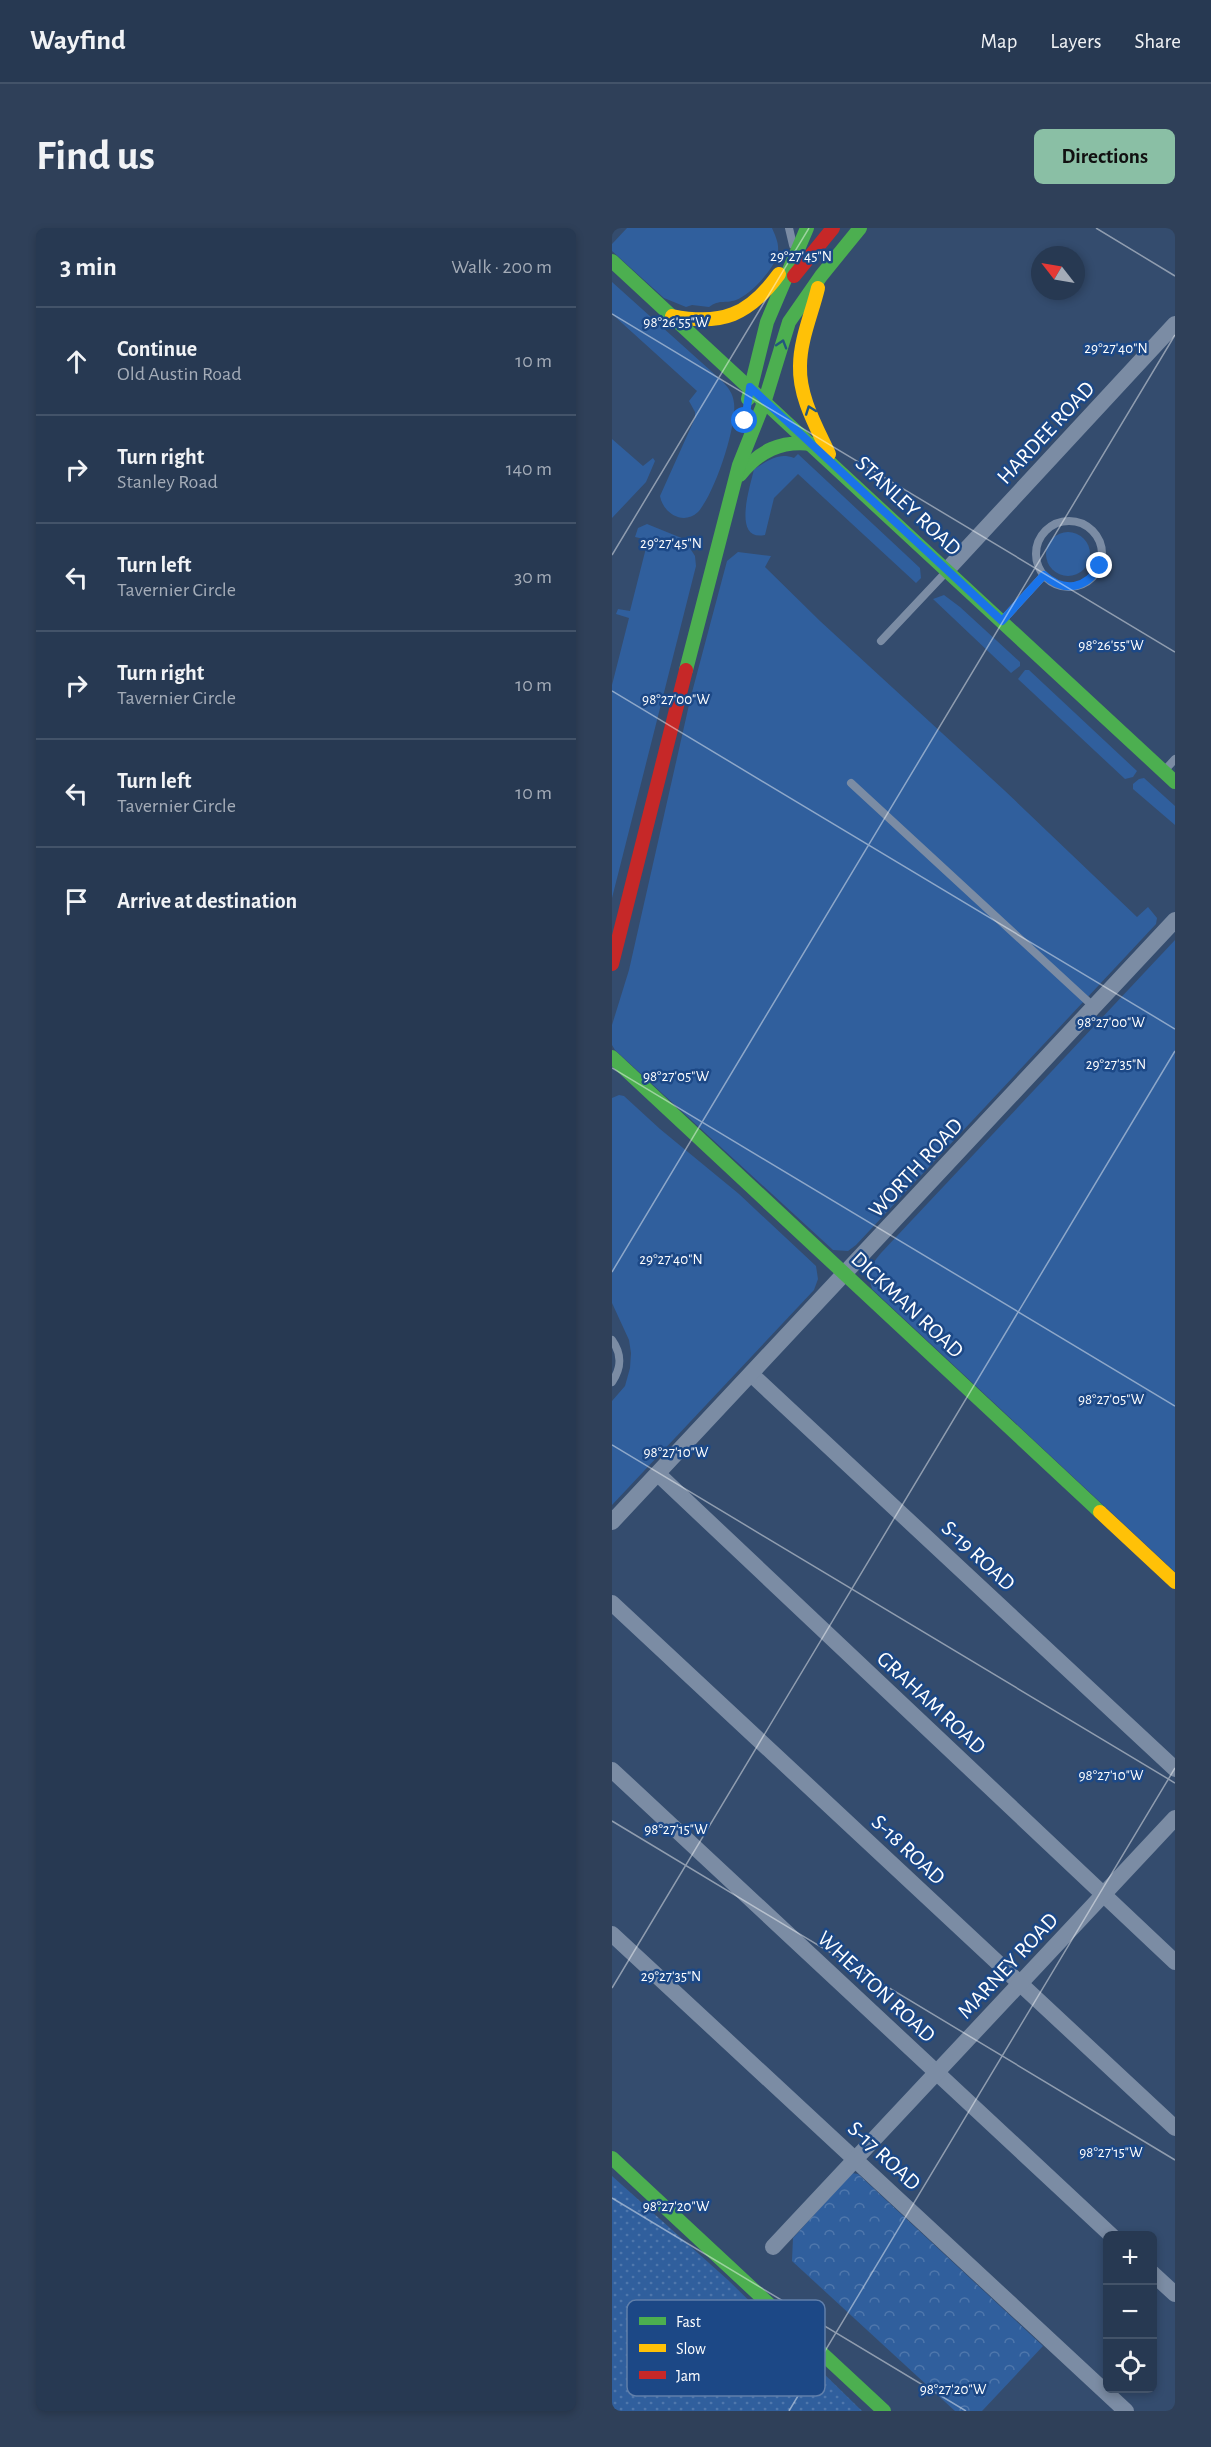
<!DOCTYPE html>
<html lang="en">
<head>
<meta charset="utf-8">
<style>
	:root { --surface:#273952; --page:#2f4059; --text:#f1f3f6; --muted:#a4acb8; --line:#435369; --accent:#8abfa5 }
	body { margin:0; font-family:"Alegreya Sans",sans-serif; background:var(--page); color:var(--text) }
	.controls { position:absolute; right:18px; bottom:18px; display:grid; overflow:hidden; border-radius:9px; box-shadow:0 3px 9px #0003 }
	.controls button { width:54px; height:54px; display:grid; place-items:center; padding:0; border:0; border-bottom:2px solid var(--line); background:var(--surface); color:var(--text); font:30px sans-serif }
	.compass { position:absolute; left:419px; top:18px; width:54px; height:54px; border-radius:50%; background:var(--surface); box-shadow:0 3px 9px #0003; rotate:301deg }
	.stop { position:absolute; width:18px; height:18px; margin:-14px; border:4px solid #1a73e8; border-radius:50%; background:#fff }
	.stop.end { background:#1a73e8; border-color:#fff; box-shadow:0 2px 6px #0008 }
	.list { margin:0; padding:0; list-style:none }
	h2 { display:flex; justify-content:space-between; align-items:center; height:78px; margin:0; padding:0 24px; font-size:26px }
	h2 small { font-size:20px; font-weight:400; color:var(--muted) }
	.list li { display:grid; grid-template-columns:39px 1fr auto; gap:18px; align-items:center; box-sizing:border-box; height:108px; padding:0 24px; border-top:2px solid var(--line) }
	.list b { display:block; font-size:22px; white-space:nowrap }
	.list p { margin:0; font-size:20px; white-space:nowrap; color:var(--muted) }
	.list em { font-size:20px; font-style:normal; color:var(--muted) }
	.icon { flex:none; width:33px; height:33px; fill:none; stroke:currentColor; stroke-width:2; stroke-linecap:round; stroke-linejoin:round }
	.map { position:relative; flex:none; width:563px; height:2183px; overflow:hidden; border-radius:9px }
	header { display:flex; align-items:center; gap:36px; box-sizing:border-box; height:84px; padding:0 30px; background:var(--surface); border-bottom:2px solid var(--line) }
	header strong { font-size:28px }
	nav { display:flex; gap:33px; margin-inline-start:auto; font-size:21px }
	.intro { display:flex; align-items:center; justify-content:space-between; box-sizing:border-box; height:144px; padding:0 36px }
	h1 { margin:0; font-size:42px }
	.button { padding:15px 27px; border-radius:9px; background:var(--accent); color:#111; font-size:21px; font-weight:700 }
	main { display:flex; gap:36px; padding:0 36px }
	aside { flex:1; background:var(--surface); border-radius:9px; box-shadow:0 3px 9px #0003 }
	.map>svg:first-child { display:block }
	.grass { fill:#305f9d }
	.forest { fill:url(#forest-crowns) }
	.garden { fill:url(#garden-dots) }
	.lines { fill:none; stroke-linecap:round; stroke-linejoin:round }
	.lane { stroke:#7b8ca4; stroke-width:8 }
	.street { stroke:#7b8ca4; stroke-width:16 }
	.fast { stroke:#4caf50; stroke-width:14 }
	.slow { stroke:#ffc107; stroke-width:14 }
	.jam { stroke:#c62828; stroke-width:14 }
	.oneway { stroke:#23577e }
	.route { stroke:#1a73e8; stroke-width:8 }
	.ticks { fill:none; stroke:#fff; stroke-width:1.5; stroke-opacity:0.45 }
	.labels { text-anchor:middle; stroke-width:5; stroke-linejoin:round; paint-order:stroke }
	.street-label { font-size:22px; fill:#fff; stroke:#1c4886 }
	.key { fill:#1c4886; stroke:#607faa; stroke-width:1.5 }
	.key-label { font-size:16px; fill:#fff }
	.ticks-label { font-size:15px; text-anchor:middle; fill:#fff; stroke:#1c4886; stroke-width:5; stroke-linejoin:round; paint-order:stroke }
</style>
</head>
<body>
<header>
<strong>Wayfind</strong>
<nav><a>Map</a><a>Layers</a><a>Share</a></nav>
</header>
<div class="intro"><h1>Find us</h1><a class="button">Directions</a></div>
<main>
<aside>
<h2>3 min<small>Walk · 200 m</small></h2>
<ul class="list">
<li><svg class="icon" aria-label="ahead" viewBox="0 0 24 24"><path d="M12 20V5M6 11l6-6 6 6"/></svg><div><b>Continue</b><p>Old Austin Road</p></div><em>10 m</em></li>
<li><svg class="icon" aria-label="right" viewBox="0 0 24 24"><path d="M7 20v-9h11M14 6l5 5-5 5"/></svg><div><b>Turn right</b><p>Stanley Road</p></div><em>140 m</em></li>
<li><svg class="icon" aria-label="left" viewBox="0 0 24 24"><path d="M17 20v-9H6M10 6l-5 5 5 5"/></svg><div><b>Turn left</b><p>Tavernier Circle</p></div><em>30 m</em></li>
<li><svg class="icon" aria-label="right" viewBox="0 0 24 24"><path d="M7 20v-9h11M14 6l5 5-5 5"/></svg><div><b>Turn right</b><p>Tavernier Circle</p></div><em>10 m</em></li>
<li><svg class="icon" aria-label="left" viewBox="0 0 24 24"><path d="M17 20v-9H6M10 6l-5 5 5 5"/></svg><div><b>Turn left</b><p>Tavernier Circle</p></div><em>10 m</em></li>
<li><svg class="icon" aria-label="arrive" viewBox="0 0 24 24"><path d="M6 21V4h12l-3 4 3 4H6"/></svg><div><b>Arrive at destination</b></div></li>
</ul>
</aside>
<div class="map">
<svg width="563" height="2183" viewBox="0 0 563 2183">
	<defs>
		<pattern id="forest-crowns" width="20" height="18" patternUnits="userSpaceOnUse" patternTransform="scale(1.5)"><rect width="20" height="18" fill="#305f9d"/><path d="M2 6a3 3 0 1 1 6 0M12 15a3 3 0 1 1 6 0" fill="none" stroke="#4f77ac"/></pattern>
		<pattern id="garden-dots" width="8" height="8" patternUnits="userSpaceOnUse" patternTransform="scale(1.5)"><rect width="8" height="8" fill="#305f9d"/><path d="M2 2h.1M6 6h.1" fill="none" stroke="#4f77ac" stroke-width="1.8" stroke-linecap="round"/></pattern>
	</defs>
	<rect width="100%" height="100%" fill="#344c6e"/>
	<g class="grass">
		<path d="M15 0H160C163 7 167 15 166 23 165 39 138 67 124 72 112 76 108 71 97 79L80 77 74 79 52 70 0 23V16Z"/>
		<path d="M0 54 109 152C116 159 121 165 122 175 125 199 102 267 86 284 71 298 51 285 48 268L83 190V184L77 173 85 163 0 86Z"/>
		<polygon points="0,211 31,238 41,230 43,233 34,254 0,290"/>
		<path d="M186 226 308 340 309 350 304 355 186 246 162 270 153 307C119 314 139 256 142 241 156 233 166 224 182 230Z"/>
		<polygon points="35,296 72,311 83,328 84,338 0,670 0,457 17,390 4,386 6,381 18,383 36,312 23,309 26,300"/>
		<circle cx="456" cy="326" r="22"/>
		<polygon points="126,324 159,328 153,339 208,393 392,562 525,689 536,679 545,690 544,696 244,1017 236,1023 221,1022 3,822 0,817 0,797 17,742 79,468 115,333"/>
		<polygon points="332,367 348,379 408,434 408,438 399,445 397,443 321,371"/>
		<polygon points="413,442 417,442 525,543 521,549 513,551 406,451"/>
		<polygon points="532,550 563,578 563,597 521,561 521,556 527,551"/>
		<path d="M563 712V1344L260 1061C255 1044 258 1038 269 1025Z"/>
		<polygon points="7,867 12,868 48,901 127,966 204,1038 206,1051 202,1062 0,1277 0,1173 13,1158 18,1140 19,1125 17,1112 0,1075 0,870"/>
	</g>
	<polygon class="forest" points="240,1945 246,1946 431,2118 370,2183 343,2183 180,2033 181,2010"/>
	<polygon class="garden" points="0,1948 116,2052 250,2183 0,2183"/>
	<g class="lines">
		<g class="lane">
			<polyline points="177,0 181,17"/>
			<circle cx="457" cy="326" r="33"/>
			<polyline points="390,393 432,347"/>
			<polyline points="269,413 335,343"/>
			<polyline points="552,543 563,531"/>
			<polyline points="239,555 482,779"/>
			<path d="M0 1112C10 1126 10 1139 0 1154"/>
		</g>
		<g class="street">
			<polyline points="335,342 563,96"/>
			<polyline points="139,1146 563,1541"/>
			<polyline points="46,1246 563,1734"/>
			<polyline points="0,1294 563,692"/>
			<polyline points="0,1375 563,1900"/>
			<polyline points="0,1542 500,2008"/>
			<polyline points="0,1706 514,2183"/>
			<polyline points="161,2019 563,1590"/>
			<polyline points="540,2045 563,2066"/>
		</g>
		<g class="fast">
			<polyline points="0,33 563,554"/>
			<polyline points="136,171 155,94 195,0"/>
			<path d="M128 247C147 223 169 212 200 216"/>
			<polyline points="74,442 127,237 153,172 177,94 209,48 248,0"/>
			<polyline points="0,829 488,1284"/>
			<polyline points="0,1930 272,2183"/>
		</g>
		<g class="slow">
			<path d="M206 60C200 85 188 112 188 138 187 169 204 198 217 226"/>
			<path d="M60 88C110 98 137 87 167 46"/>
			<polyline points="488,1284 563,1354"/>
		</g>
		<g class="jam">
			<polyline points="182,48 221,0"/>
			<polyline points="0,736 74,442"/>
		</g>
	</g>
	<defs><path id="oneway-chevron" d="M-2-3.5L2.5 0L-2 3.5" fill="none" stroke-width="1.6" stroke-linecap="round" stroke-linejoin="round" transform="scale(1.5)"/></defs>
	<g class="oneway">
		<use href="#oneway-chevron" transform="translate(170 116) rotate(-73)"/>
		<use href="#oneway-chevron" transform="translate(198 182) rotate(-110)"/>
	</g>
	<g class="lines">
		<path class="route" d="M133 193 138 159 390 393 432 347C452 365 474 361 488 338"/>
	</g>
	<path class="ticks" d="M484 0 563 48M0 86 563 424M0 327 197 0M0 463 563 801M0 840 563 1178M0 1044 563 107M0 1217 563 1555M0 1593 563 1932M0 1760 563 823M0 1970 354 2183M177 2183 563 1540"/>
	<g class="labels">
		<g class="street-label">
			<text transform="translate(433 204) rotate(-47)" y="8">HARDEE ROAD</text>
			<text transform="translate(297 277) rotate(43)" y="8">STANLEY ROAD</text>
			<text transform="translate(303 939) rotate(-47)" y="8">WORTH ROAD</text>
			<text transform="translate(296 1076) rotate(43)" y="8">DICKMAN ROAD</text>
			<text transform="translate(367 1327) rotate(43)" y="8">S-19 ROAD</text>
			<text transform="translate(320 1474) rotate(43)" y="8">GRAHAM ROAD</text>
			<text transform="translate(297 1621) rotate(43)" y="8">S-18 ROAD</text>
			<text transform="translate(395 1737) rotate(-47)" y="8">MARNEY ROAD</text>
			<text transform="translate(265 1758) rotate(43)" y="8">WHEATON ROAD</text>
			<text transform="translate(273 1927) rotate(43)" y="8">S-17 ROAD</text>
		</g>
	</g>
	<rect x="15" y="2072" width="198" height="96" rx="9" class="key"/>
	<rect x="27" y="2089" width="27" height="8" fill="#4caf50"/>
	<rect x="27" y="2116" width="27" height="8" fill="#ffc107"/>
	<rect x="27" y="2143" width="27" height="8" fill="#c62828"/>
	<g class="key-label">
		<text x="64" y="2099">Fast</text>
		<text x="64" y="2126">Slow</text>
		<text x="64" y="2153">Jam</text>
	</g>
	<g class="ticks-label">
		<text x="189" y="33">29°27'45"N</text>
		<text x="64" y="99">98°26'55"W</text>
		<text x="504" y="125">29°27'40"N</text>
		<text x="59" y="320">29°27'45"N</text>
		<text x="499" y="422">98°26'55"W</text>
		<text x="64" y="476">98°27'00"W</text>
		<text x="499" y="799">98°27'00"W</text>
		<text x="504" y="841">29°27'35"N</text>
		<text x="64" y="853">98°27'05"W</text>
		<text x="59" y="1036">29°27'40"N</text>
		<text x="499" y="1176">98°27'05"W</text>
		<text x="64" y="1229">98°27'10"W</text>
		<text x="499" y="1552">98°27'10"W</text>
		<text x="64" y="1606">98°27'15"W</text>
		<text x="59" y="1753">29°27'35"N</text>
		<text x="499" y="1929">98°27'15"W</text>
		<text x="64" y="1983">98°27'20"W</text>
		<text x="341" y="2166">98°27'20"W</text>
	</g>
</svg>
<div class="controls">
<button>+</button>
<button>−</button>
<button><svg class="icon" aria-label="locate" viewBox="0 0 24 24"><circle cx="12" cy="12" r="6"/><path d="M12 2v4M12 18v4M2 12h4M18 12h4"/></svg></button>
</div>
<svg class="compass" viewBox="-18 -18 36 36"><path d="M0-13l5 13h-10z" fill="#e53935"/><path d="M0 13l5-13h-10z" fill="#a4acb8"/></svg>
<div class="stop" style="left:133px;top:193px"></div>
<div class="stop end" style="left:488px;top:338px"></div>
</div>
</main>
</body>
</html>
